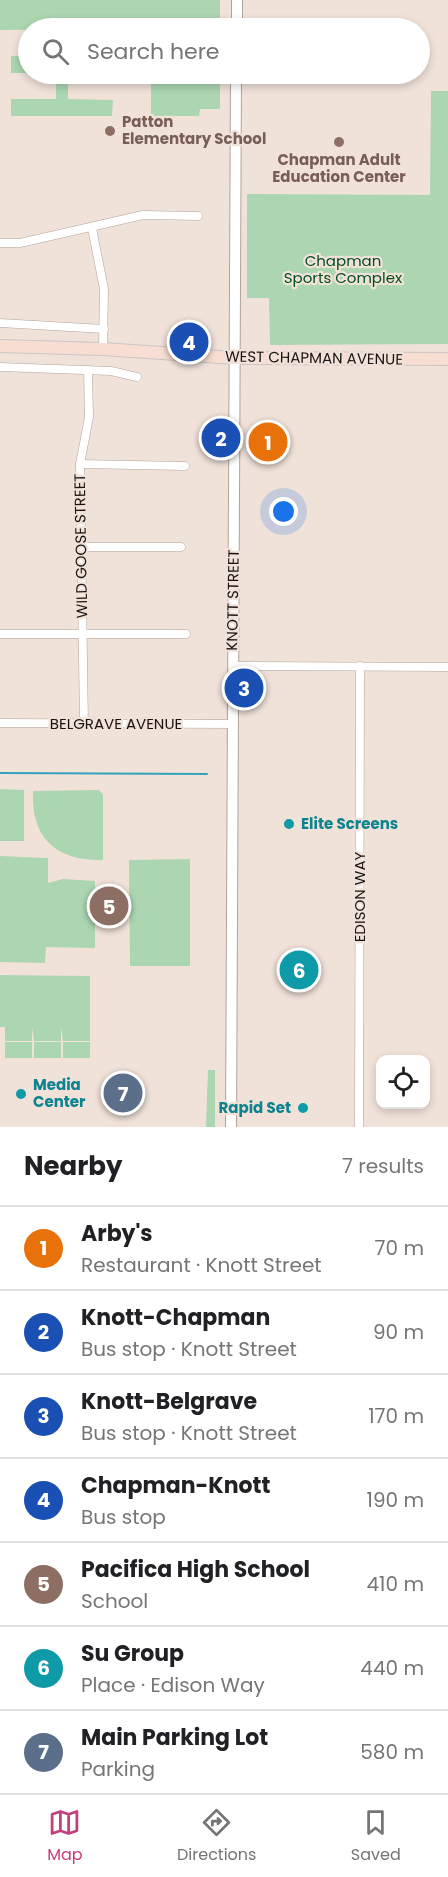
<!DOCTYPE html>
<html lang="en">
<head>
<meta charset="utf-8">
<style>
	:root { --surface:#fff; --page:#f6f6f6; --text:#202124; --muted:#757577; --line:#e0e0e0; --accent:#c53e7e }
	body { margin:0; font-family:Poppins,sans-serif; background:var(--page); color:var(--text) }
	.controls { position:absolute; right:18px; bottom:18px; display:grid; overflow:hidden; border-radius:12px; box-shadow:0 3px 9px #0003 }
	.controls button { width:54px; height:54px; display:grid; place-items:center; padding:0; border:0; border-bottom:2px solid var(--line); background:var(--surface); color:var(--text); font:30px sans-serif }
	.you { position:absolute; left:284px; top:512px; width:21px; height:21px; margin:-15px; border:4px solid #fff; border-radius:50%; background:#1a73e8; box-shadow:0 0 0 9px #1a73e833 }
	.badge { display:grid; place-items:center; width:39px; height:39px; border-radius:50%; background:var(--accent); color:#fff; font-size:20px; font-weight:700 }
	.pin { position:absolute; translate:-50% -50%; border:3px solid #fff; box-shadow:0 2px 6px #0006 }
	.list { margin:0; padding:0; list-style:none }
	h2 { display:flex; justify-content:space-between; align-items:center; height:78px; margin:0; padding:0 24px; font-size:26px }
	h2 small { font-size:20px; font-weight:400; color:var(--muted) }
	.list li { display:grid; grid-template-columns:39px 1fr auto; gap:18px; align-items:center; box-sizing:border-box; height:84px; padding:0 24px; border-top:2px solid var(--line) }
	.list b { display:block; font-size:22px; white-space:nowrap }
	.list p { margin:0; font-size:20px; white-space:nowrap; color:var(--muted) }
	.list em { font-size:20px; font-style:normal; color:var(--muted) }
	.icon { flex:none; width:33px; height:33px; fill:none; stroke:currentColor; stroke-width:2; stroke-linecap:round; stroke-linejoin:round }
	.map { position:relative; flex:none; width:448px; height:1127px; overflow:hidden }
	.search { position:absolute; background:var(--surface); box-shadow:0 3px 9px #0003; left:18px; right:18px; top:18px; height:66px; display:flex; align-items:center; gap:15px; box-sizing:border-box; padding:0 21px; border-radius:33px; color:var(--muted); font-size:22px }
	.sheet { height:666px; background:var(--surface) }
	nav { display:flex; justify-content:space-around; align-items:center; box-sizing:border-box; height:84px; border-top:2px solid var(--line); background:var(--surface); font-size:16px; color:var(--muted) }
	nav a { display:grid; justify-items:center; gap:3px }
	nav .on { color:var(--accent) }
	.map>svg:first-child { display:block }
	.green { fill:#acd6b1 }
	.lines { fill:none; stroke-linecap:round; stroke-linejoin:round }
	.stream { stroke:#35a0bd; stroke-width:2 }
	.street-casing { stroke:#b1a39b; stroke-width:9 }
	.secondary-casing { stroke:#b1a39b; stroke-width:12 }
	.primary-casing { stroke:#c8c6c6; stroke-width:14 }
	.street { stroke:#fff; stroke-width:8 }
	.secondary { stroke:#fff; stroke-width:10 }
	.primary { stroke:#f8ddd2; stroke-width:12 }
	.education-dot { fill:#8d6e63; stroke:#f1e2d9; stroke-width:2 }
	.culture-dot { fill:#0f9aa8; stroke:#f1e2d9; stroke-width:2 }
	.labels { text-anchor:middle; stroke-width:4.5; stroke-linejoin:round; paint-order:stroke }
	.education-label { font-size:15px; font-weight:bold; fill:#785e54; stroke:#f1e2d9; text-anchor:start }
	.park-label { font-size:15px; fill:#004f1c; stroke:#f1e2d9 }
	.street-label { font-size:15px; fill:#181310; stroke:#f1e2d9 }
	.culture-label { font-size:15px; font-weight:bold; fill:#0d838f; stroke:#f1e2d9; text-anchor:start }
</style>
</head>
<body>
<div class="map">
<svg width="448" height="1127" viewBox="0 0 448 1127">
	<rect width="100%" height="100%" fill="#f1e2d9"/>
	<g class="green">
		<polygon points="0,0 220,0 220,28 0,30"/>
		<rect x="11" y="56" width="17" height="17"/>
		<polygon points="56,74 68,74 68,99 113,100 112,116 11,116 11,99 56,99"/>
		<polygon points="151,74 220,74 220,109 200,109 199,116 151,116"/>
		<polygon points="431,91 448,91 448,344 270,345 269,298 247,298 247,194 430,195"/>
		<polygon points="0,789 24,790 24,841 0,841"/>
		<path d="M99 790 103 795V860C56 861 31 839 33 791Z"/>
		<polygon points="0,856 48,858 48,883 63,879 95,881 95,948 46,947 45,963 0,962"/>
		<polygon points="190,859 190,966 130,966 129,860"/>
		<polygon points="0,975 90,976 90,1041 63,1041 61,1027 61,1041 34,1041 32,1027 32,1041 5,1041 5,1027 0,1027"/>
		<rect x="5" y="1042" width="27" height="16"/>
		<rect x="34" y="1042" width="27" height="16"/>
		<rect x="63" y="1042" width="27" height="16"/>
		<polygon points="208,1070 215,1070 215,1127 206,1127"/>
	</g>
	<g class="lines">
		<polyline class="stream" points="0,773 207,774"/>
		<g class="street-casing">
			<g id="street">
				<polyline points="92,228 104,289 103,349"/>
				<polyline points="0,243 20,243 143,215 198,216"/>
				<polyline points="0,323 104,329"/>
				<polyline points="0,367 111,371 137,377"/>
				<polyline points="80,464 185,466"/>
				<polyline points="80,547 181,547"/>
				<polyline points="0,634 186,634"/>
				<polyline points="233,666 448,667"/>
				<polyline points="0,723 233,724"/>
				<polyline points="84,724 80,464 89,417 88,370"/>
				<polyline points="359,1127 360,666"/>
			</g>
		</g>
		<g class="secondary-casing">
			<g id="secondary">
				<polyline points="237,28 237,0"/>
				<polyline points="231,1127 236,74"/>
			</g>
		</g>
		<g class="primary-casing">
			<polyline id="primary" points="0,346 103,349 235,358 448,359"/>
		</g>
		<use href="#street" class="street"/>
		<use href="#secondary" class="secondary"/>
		<use href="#primary" class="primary"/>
	</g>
	<g class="education-dot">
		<circle cx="110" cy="131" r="6"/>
		<circle cx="339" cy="142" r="6"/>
	</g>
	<g class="culture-dot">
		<circle cx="289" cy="824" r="6"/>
		<circle cx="21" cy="1094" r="6"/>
		<circle cx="303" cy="1108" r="6"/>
	</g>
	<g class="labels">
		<g class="education-label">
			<text x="122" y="127">Patton<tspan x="122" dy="17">Elementary School</tspan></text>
			<text x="339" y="165" text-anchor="middle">Chapman Adult<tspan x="339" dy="17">Education Center</tspan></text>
		</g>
		<g class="park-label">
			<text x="343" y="266">Chapman<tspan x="343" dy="17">Sports Complex</tspan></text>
		</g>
		<g class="street-label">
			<text transform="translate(314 358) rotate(1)" y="5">WEST CHAPMAN AVENUE</text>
			<text transform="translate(81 546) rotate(-91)" y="5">WILD GOOSE STREET</text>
			<text transform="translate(233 600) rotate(-89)" y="5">KNOTT STREET</text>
			<text x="116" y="729">BELGRAVE AVENUE</text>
			<text transform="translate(360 897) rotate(-90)" y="5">EDISON WAY</text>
		</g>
		<g class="culture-label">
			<text x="301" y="829">Elite Screens</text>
			<text x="33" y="1090">Media<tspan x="33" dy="17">Center</tspan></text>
			<text x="291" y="1113" text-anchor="end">Rapid Set</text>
		</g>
	</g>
</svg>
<div class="controls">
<button><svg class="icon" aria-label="locate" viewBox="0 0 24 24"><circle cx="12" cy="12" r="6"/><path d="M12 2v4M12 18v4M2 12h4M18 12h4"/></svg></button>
</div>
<div class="you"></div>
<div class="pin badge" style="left:268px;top:442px;background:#e8710a">1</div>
<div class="pin badge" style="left:221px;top:438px;background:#1a4fb4">2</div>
<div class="pin badge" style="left:244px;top:688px;background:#1a4fb4">3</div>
<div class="pin badge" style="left:189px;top:342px;background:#1a4fb4">4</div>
<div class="pin badge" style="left:109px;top:906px;background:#8d6e63">5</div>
<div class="pin badge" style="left:299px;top:970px;background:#0f9aa8">6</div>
<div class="pin badge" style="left:123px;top:1093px;background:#5c6f8a">7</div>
<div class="search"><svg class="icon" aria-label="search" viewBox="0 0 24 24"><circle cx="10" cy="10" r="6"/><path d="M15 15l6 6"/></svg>Search here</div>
</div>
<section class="sheet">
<h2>Nearby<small>7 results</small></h2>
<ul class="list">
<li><span class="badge" style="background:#e8710a">1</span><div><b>Arby's</b><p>Restaurant · Knott Street</p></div><em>70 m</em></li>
<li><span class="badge" style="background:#1a4fb4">2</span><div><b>Knott-Chapman</b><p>Bus stop · Knott Street</p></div><em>90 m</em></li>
<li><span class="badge" style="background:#1a4fb4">3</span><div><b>Knott-Belgrave</b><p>Bus stop · Knott Street</p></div><em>170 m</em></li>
<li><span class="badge" style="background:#1a4fb4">4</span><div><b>Chapman-Knott</b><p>Bus stop</p></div><em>190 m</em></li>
<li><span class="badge" style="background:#8d6e63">5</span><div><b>Pacifica High School</b><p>School</p></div><em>410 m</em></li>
<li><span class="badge" style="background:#0f9aa8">6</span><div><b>Su Group</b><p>Place · Edison Way</p></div><em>440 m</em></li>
<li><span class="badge" style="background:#5c6f8a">7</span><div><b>Main Parking Lot</b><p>Parking</p></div><em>580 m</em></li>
</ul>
</section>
<nav>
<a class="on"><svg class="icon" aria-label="map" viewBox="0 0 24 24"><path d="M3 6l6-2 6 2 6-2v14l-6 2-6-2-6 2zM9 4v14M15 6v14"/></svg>Map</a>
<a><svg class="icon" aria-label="directions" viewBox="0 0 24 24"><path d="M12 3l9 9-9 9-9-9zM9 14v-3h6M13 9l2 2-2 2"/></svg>Directions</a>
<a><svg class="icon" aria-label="saved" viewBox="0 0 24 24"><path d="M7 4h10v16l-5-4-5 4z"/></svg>Saved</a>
</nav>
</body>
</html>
